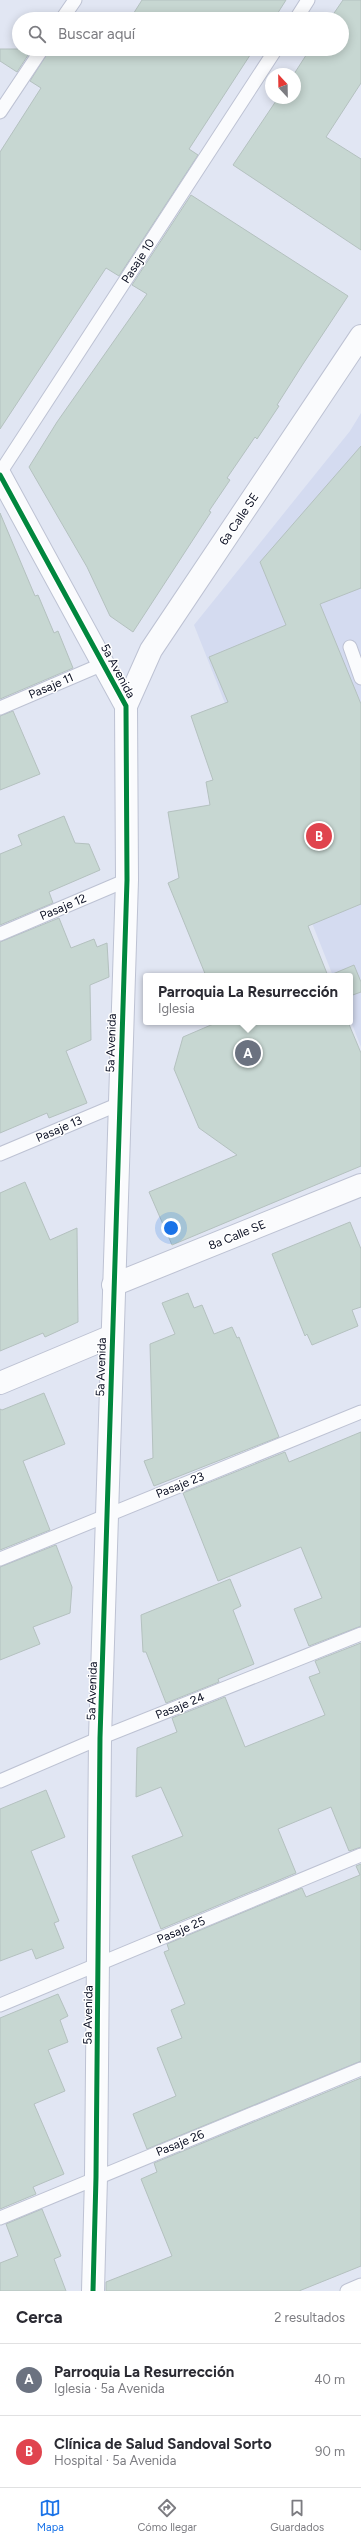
<!DOCTYPE html>
<html lang="es">
<head>
<meta charset="utf-8">
<style>
	:root { --surface:#fff; --page:#f7f7f7; --text:#2b2b33; --muted:#7c7c81; --line:#e1e1e2; --accent:#1a73e8 }
	body { margin:0; font-family:Figtree,sans-serif; background:var(--page); color:var(--text) }
	.compass { position:absolute; left:265px; top:68px; width:36px; height:36px; border-radius:50%; background:var(--surface); box-shadow:0 2px 10px #0003; rotate:338deg }
	.you { position:absolute; left:171px; top:1228px; width:14px; height:14px; margin:-10px; border:3px solid #fff; border-radius:50%; background:#1a73e8; box-shadow:0 0 0 6px #1a73e833 }
	.badge { display:grid; place-items:center; width:26px; height:26px; border-radius:50%; background:var(--accent); color:#fff; font-size:13px; font-weight:700 }
	.pin { position:absolute; translate:-50% -50%; border:2px solid #fff; box-shadow:0 1px 4px #0006 }
	.popup { position:absolute; left:143px; top:973px; width:210px; height:52px; box-sizing:border-box; display:grid; place-content:center; border-radius:4px; background:var(--surface); filter:drop-shadow(0 1px 3px #0005); font-size:13px; white-space:nowrap; color:var(--muted) }
	.popup b { font-size:15px; color:var(--text) }
	.popup::after { content:''; position:absolute; left:50%; top:100%; margin-left:-8px; border:8px solid transparent; border-top-color:var(--surface) }
	.list { margin:0; padding:0; list-style:none }
	h2 { display:flex; justify-content:space-between; align-items:center; height:52px; margin:0; padding:0 16px; font-size:17px }
	h2 small { font-size:13px; font-weight:400; color:var(--muted) }
	.list li { display:grid; grid-template-columns:26px 1fr auto; gap:12px; align-items:center; box-sizing:border-box; height:72px; padding:0 16px; border-top:1px solid var(--line) }
	.list b { display:block; font-size:15px; white-space:nowrap }
	.list p { margin:0; font-size:13px; white-space:nowrap; color:var(--muted) }
	.list em { font-size:13px; font-style:normal; color:var(--muted) }
	.icon { flex:none; width:22px; height:22px; fill:none; stroke:currentColor; stroke-width:2; stroke-linecap:round; stroke-linejoin:round }
	.map { position:relative; flex:none; width:361px; height:2291px; overflow:hidden }
	.search { position:absolute; background:var(--surface); box-shadow:0 2px 10px #0003; left:12px; right:12px; top:12px; height:44px; display:flex; align-items:center; gap:10px; box-sizing:border-box; padding:0 14px; border-radius:22px; color:var(--muted); font-size:15px }
	.sheet { height:196px; background:var(--surface) }
	nav { display:flex; justify-content:space-around; align-items:center; box-sizing:border-box; height:56px; border-top:1px solid var(--line); background:var(--surface); font-size:11px; color:var(--muted) }
	nav a { display:grid; justify-items:center; gap:2px }
	nav .on { color:var(--accent) }
	.map>svg:first-child { display:block }
	.built { fill:#d4dbf0 }
	.building { fill:#c7d7d2; stroke:#b4c1bf }
	.lines { fill:none; stroke-linecap:round; stroke-linejoin:round }
	.service-casing { stroke:#bdc2d3; stroke-width:15 }
	.minor-casing { stroke:#bdc2d3; stroke-width:24 }
	.tertiary-casing { stroke:#bdc2d3; stroke-width:24 }
	.service { stroke:#fafbfd; stroke-width:13 }
	.minor { stroke:#fafbfd; stroke-width:22 }
	.tertiary { stroke:#fafbfd; stroke-width:22 }
	.cycleway-casing { stroke:#fff; stroke-width:8 }
	.cycleway { stroke:#00873e; stroke-width:5 }
	.labels { text-anchor:middle; stroke-width:3; stroke-linejoin:round; paint-order:stroke }
	.street-label { font-size:12px; fill:#090e22; stroke:#fff }
</style>
</head>
<body>
<div class="map">
<svg width="361" height="2291" viewBox="0 0 361 2291">
	<rect width="100%" height="100%" fill="#e1e6f3"/>
	<polygon class="built" points="361,413 361,1047 350,1019 350,976 333,976 194,625 350,431"/>
	<g class="building">
		<polygon points="142,0 286,0 274,19 130,19"/>
		<polygon points="343,0 361,0 361,83 326,137 361,159 361,250 233,165 278,98 295,98 294,74 310,49 342,49 342,19 330,19"/>
		<polygon points="0,49 32,49 17,72 0,61"/>
		<polygon points="50,49 254,49 189,149 198,155 119,276 106,268 0,429 0,152 41,88 30,81"/>
		<polygon points="191,195 348,296 303,364 277,405 279,406 257,439 255,437 227,478 230,480 209,511 211,512 133,632 110,616 87,567 29,467 57,422 147,294 132,285"/>
		<polygon points="361,446 361,588 320,604 361,704 361,904 308,926 328,976 354,965 361,982 361,992 350,996 350,976 206,976 168,883 179,878 168,812 210,805 206,782 213,780 191,716 228,702 209,657 286,625 260,562"/>
		<polygon points="0,513 35,596 38,595 54,633 58,631 73,668 0,699"/>
		<polygon points="13,711 40,774 0,790 0,716"/>
		<polygon points="64,816 75,843 89,844 100,870 49,892 53,903 0,925 0,854 22,845 18,835"/>
		<polygon points="59,918 71,948 94,939 97,947 107,943 109,977 90,985 91,1040 66,1051 87,1103 49,1118 47,1113 0,1133 0,942"/>
		<polygon points="218,1022 348,1022 361,1053 361,1166 172,1245 149,1192 237,1155 199,1128 174,1069 183,1037"/>
		<polygon points="25,1182 50,1240 77,1228 78,1322 45,1337 43,1333 0,1351 0,1193"/>
		<polygon points="350,1222 361,1249 361,1307 352,1310 358,1326 312,1345 307,1334 305,1336 272,1254"/>
		<polygon points="188,1293 194,1308 202,1305 214,1334 232,1327 237,1338 239,1337 279,1437 154,1486 144,1461 153,1458 150,1344 175,1334 162,1303"/>
		<polygon points="44,1393 65,1444 23,1461 50,1530 0,1550 0,1409 2,1410"/>
		<polygon points="361,1432 361,1626 309,1646 294,1609 322,1598 301,1547 218,1581 183,1493 285,1452 289,1462"/>
		<polygon points="56,1545 72,1587 70,1613 33,1627 40,1644 0,1660 0,1567"/>
		<polygon points="230,1579 241,1606 233,1610 254,1664 218,1679 219,1682 166,1703 146,1652 143,1652 141,1615"/>
		<polygon points="361,1643 361,1847 349,1851 331,1807 278,1829 296,1873 161,1929 132,1856 183,1836 161,1787 136,1797 137,1748 177,1732 172,1718 225,1697 245,1747 325,1715 309,1677 320,1673 315,1661"/>
		<polygon points="46,1790 65,1837 31,1851 59,1921 54,1923 64,1948 36,1959 32,1949 0,1961 0,1809"/>
		<polygon points="361,1864 361,2061 147,2149 133,2114 176,2096 157,2048 182,2038 171,2010 185,2004 164,1952 169,1950 167,1944 302,1888 306,1897 360,1875 356,1866"/>
		<polygon points="58,1994 68,2016 60,2020 68,2042 48,2050 65,2091 34,2104 64,2174 33,2187 36,2194 0,2209 0,2018"/>
		<polygon points="361,2078 361,2266 299,2291 106,2291 106,2282 172,2256 141,2179 157,2172 154,2163"/>
		<polygon points="42,2209 61,2256 54,2259 66,2291 0,2291 0,2263 18,2256 6,2224"/>
	</g>
	<g class="lines">
		<g class="service-casing">
			<g id="service">
				<polyline points="62,19 75,0"/>
				<polyline points="296,19 308,0"/>
				<polyline points="0,112 42,49"/>
				<polyline points="0,473 276,49"/>
				<polyline points="350,647 361,678"/>
				<polyline points="0,708 103,664"/>
				<polyline points="0,934 127,880"/>
				<polyline points="0,1154 119,1104"/>
				<polyline points="0,1559 361,1412"/>
				<polyline points="0,1781 100,1738 361,1634"/>
				<polyline points="0,2005 361,1855"/>
				<polyline points="0,2218 361,2069"/>
				<polyline points="347,2291 361,2285"/>
			</g>
		</g>
		<g class="minor-casing">
			<g id="minor">
				<polyline points="113,1285 361,1185"/>
				<polyline points="0,1383 112,1336"/>
			</g>
		</g>
		<g class="tertiary-casing">
			<g id="tertiary">
				<polyline points="0,475 126,706 127,880 100,1738 96,2177 93,2291"/>
				<polyline points="126,706 151,650 361,336"/>
			</g>
		</g>
		<use href="#service" class="service"/>
		<use href="#minor" class="minor"/>
		<use href="#tertiary" class="tertiary"/>
		<g class="cycleway-casing">
			<polyline id="cycleway" points="0,475 126,706 127,880 100,1738 96,2177 93,2291"/>
		</g>
		<use href="#cycleway" class="cycleway"/>
	</g>
	<g class="labels">
		<g class="street-label">
			<text transform="translate(138 261) rotate(-57)" y="4">Pasaje 10</text>
			<text transform="translate(239 519) rotate(-56)" y="4">6a Calle SE</text>
			<text transform="translate(118 671) rotate(62)" y="4">5a Avenida</text>
			<text transform="translate(51 686) rotate(-23)" y="4">Pasaje 11</text>
			<text transform="translate(63 907) rotate(-23)" y="4">Pasaje 12</text>
			<text transform="translate(111 1043) rotate(-88)" y="4">5a Avenida</text>
			<text transform="translate(59 1129) rotate(-23)" y="4">Pasaje 13</text>
			<text transform="translate(237 1235) rotate(-22)" y="4">8a Calle SE</text>
			<text transform="translate(101 1367) rotate(-88)" y="4">5a Avenida</text>
			<text transform="translate(180 1485) rotate(-22)" y="4">Pasaje 23</text>
			<text transform="translate(92 1691) rotate(-88)" y="4">5a Avenida</text>
			<text transform="translate(180 1706) rotate(-22)" y="4">Pasaje 24</text>
			<text transform="translate(181 1930) rotate(-23)" y="4">Pasaje 25</text>
			<text transform="translate(88 2015) rotate(-89)" y="4">5a Avenida</text>
			<text transform="translate(180 2143) rotate(-22)" y="4">Pasaje 26</text>
		</g>
	</g>
</svg>
<svg class="compass" viewBox="-18 -18 36 36"><path d="M0-13l5 13h-10z" fill="#e53935"/><path d="M0 13l5-13h-10z" fill="#7c7c81"/></svg>
<div class="you"></div>
<div class="pin badge" style="left:248px;top:1053px;background:#6b7280">A</div>
<div class="popup"><b>Parroquia La Resurrección</b>Iglesia</div>
<div class="pin badge" style="left:319px;top:836px;background:#e0444e">B</div>
<div class="search"><svg class="icon" aria-label="search" viewBox="0 0 24 24"><circle cx="10" cy="10" r="6"/><path d="M15 15l6 6"/></svg>Buscar aquí</div>
</div>
<section class="sheet">
<h2>Cerca<small>2 resultados</small></h2>
<ul class="list">
<li><span class="badge" style="background:#6b7280">A</span><div><b>Parroquia La Resurrección</b><p>Iglesia · 5a Avenida</p></div><em>40 m</em></li>
<li><span class="badge" style="background:#e0444e">B</span><div><b>Clínica de Salud Sandoval Sorto</b><p>Hospital · 5a Avenida</p></div><em>90 m</em></li>
</ul>
</section>
<nav>
<a class="on"><svg class="icon" aria-label="map" viewBox="0 0 24 24"><path d="M3 6l6-2 6 2 6-2v14l-6 2-6-2-6 2zM9 4v14M15 6v14"/></svg>Mapa</a>
<a><svg class="icon" aria-label="directions" viewBox="0 0 24 24"><path d="M12 3l9 9-9 9-9-9zM9 14v-3h6M13 9l2 2-2 2"/></svg>Cómo llegar</a>
<a><svg class="icon" aria-label="saved" viewBox="0 0 24 24"><path d="M7 4h10v16l-5-4-5 4z"/></svg>Guardados</a>
</nav>
</body>
</html>
